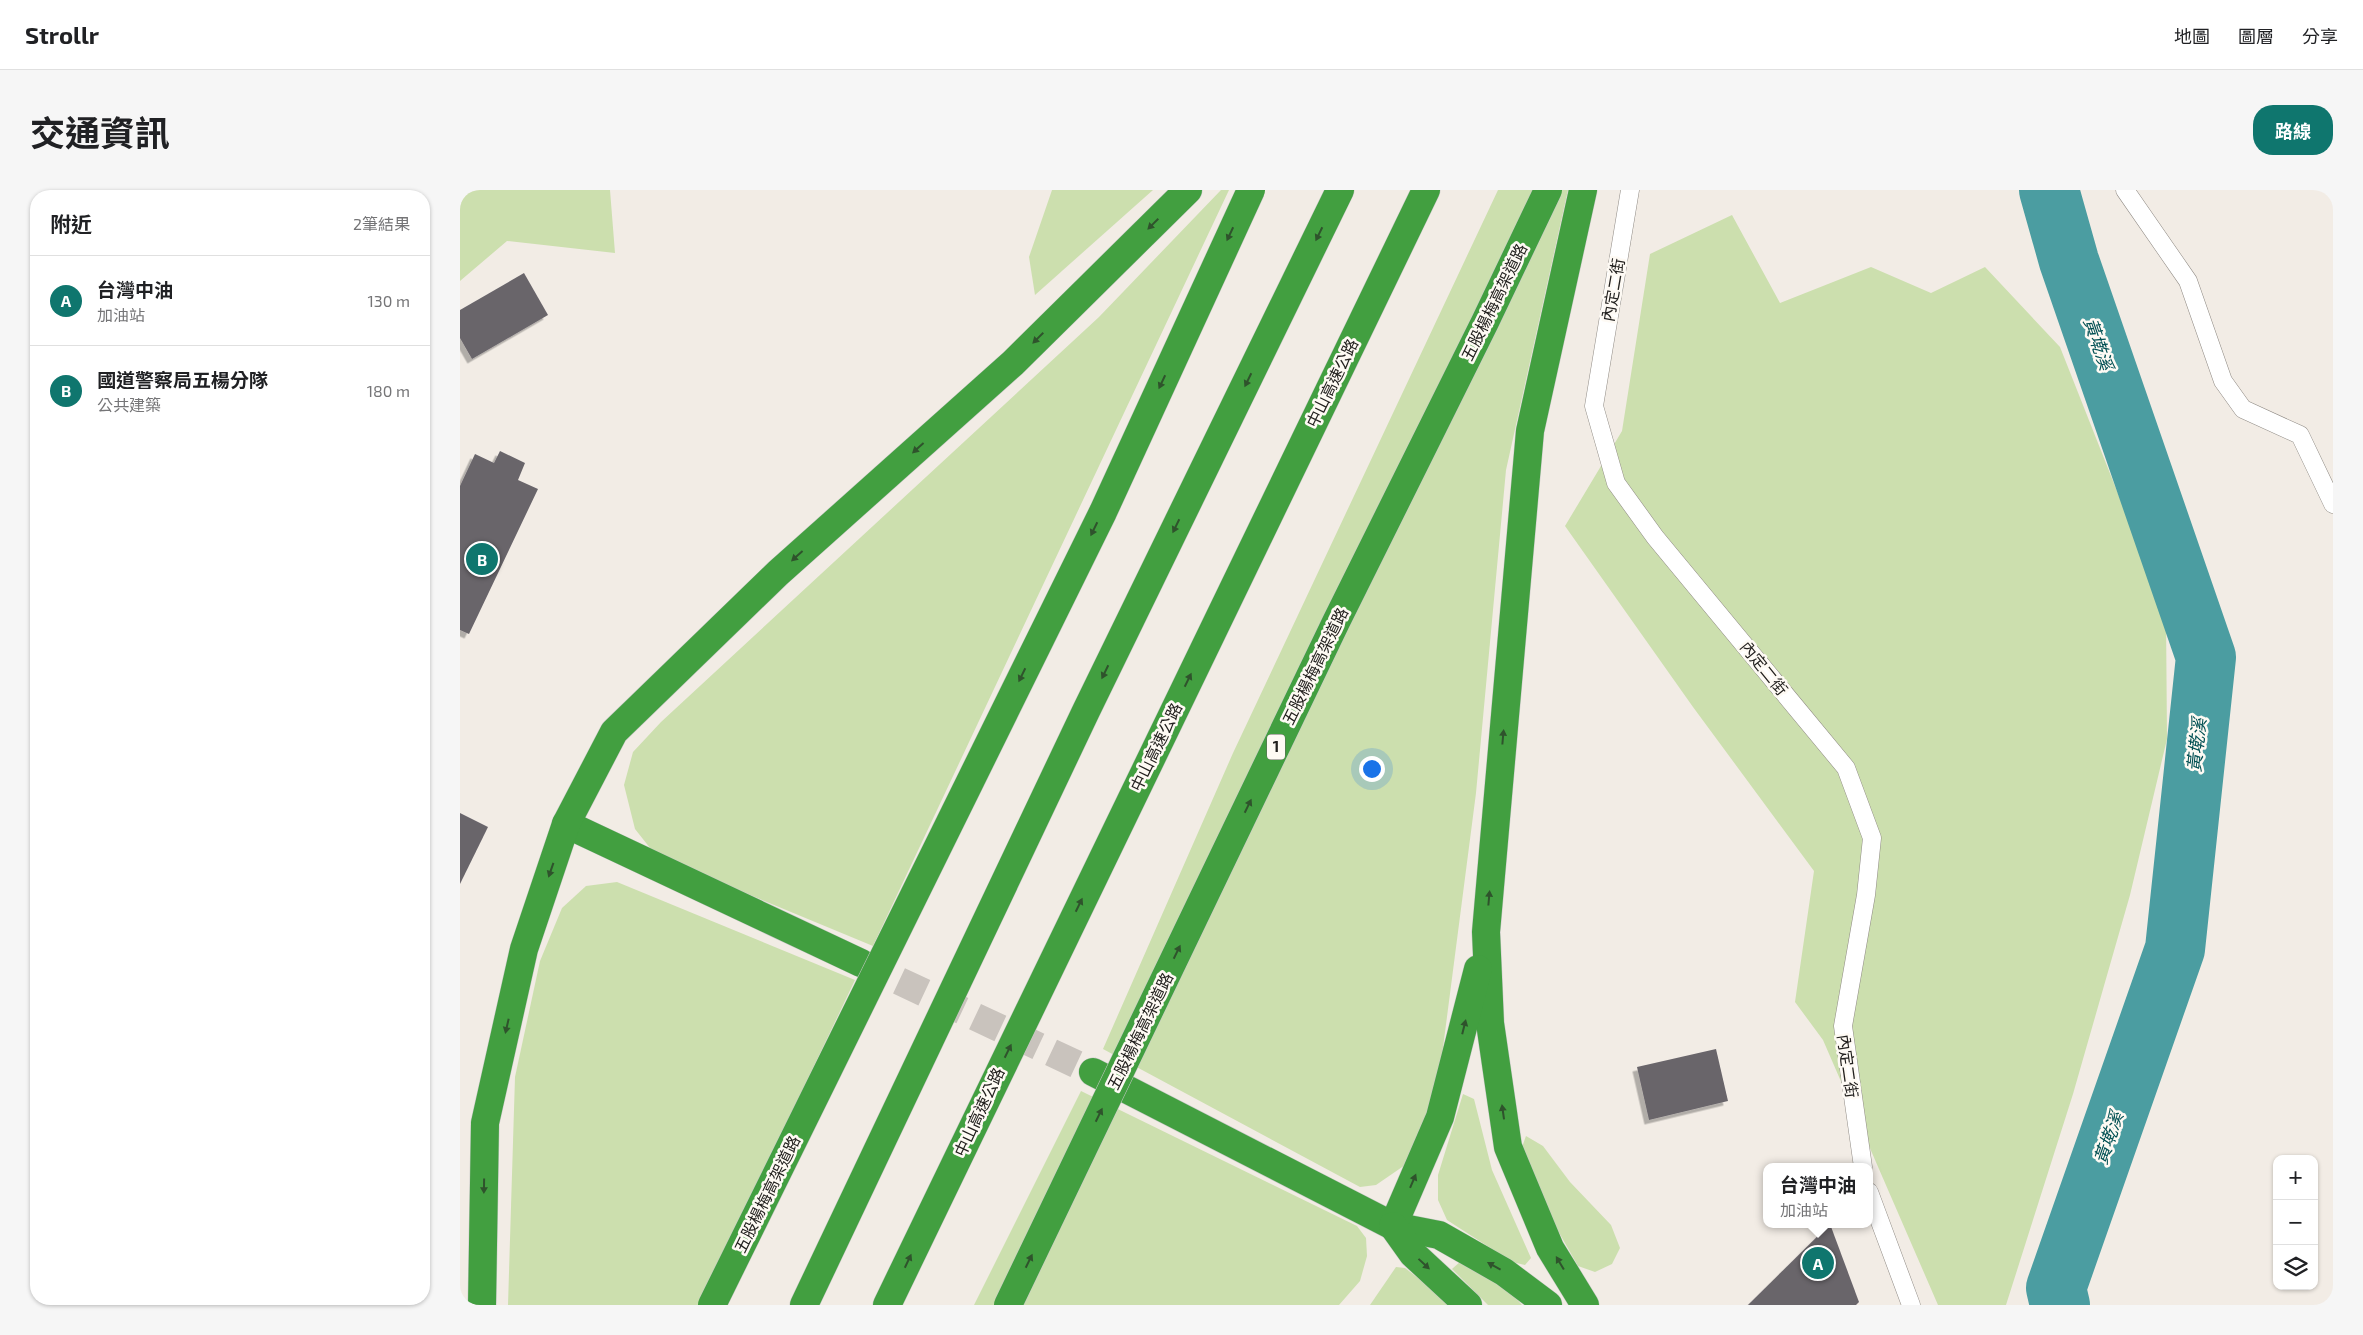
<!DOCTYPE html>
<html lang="zh-TW">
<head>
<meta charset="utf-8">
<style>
	:root { --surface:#fff; --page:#f6f6f6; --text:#202124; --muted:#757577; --line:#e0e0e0; --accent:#0f766e }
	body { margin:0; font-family:"Exo 2","Noto Sans TC",sans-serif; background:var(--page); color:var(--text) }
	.controls { position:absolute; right:15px; bottom:15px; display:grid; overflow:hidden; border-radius:10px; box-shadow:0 1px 4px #0004 }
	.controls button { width:45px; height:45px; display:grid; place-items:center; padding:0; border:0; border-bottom:1px solid var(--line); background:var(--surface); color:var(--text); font:25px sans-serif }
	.you { position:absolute; left:911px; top:578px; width:18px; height:18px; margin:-12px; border:4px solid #fff; border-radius:50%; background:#1a73e8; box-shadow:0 0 0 8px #1a73e833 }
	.badge { display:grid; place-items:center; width:32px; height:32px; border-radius:50%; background:var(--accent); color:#fff; font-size:16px; font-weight:700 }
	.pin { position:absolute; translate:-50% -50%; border:2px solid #fff; box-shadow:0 1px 5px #0006 }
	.popup { position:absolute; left:1303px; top:973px; width:110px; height:65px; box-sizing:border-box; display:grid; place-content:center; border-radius:10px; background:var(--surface); filter:drop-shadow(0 1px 4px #0005); font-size:16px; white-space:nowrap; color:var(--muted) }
	.popup b { font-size:19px; color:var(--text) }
	.popup::after { content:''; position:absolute; left:50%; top:100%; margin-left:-10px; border:10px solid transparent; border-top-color:var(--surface) }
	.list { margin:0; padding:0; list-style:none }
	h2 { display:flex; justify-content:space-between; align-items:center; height:65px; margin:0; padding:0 20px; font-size:21px }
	h2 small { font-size:16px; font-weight:400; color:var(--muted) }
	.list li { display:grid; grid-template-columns:32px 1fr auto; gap:15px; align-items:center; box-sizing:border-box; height:90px; padding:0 20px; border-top:1px solid var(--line) }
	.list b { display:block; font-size:19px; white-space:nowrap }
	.list p { margin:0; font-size:16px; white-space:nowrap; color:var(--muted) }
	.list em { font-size:16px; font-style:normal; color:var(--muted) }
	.icon { flex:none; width:28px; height:28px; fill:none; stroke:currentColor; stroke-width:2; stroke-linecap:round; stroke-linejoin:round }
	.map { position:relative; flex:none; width:1873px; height:1115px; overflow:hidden; border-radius:20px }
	header { display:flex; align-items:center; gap:30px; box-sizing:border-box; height:70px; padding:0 25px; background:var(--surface); border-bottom:1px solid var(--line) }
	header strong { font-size:24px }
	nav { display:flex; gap:28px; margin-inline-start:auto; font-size:18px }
	.intro { display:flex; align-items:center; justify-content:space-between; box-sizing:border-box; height:120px; padding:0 30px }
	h1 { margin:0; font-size:35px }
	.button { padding:12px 22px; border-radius:20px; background:var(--accent); color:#fff; font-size:18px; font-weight:700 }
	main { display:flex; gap:30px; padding:0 30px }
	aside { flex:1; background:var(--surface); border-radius:20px; box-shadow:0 1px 4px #0004 }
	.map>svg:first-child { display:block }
	.green { fill:#ccdfae }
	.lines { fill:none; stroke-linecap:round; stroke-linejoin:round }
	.river { stroke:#4b9da1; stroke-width:60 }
	.building { fill:#69656b; filter:url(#shadow) }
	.motorway-tunnel { stroke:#c9c3bd; stroke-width:28; stroke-dasharray:28 14; stroke-linecap:butt }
	.service-casing { stroke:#8f8a84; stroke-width:19 }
	.motorway-casing { stroke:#cacac9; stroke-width:29 }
	.service { stroke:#fff; stroke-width:18 }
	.motorway { stroke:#429f40; stroke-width:28 }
	.motorway-bridge-casing { stroke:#cacac9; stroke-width:29; stroke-linecap:butt }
	.motorway-bridge { stroke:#429f40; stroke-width:28 }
	.oneway { fill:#2f532c }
	.labels { text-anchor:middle; stroke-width:5; stroke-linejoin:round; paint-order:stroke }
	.shield { fill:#fefaf4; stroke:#65625f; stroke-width:1 }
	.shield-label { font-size:15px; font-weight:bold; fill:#23211f }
	.street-label { font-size:16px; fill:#23211f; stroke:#fefaf4 }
	.water-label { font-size:18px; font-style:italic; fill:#025053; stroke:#fefaf4 }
</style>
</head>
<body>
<header>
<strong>Strollr</strong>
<nav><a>地圖</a><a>圖層</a><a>分享</a></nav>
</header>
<div class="intro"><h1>交通資訊</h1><a class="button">路線</a></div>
<main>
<aside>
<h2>附近<small>2筆結果</small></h2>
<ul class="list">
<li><span class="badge">A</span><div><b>台灣中油</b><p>加油站</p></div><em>130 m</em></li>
<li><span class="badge">B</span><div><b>國道警察局五楊分隊</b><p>公共建築</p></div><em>180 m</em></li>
</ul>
</aside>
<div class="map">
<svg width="1873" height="1115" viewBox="0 0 1873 1115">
	<defs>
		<filter id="shadow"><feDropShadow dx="-4.5" dy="4.5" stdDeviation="0" flood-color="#0004"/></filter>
	</defs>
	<rect width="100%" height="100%" fill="#f2ece5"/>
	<g class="green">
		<polygon points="0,0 150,0 155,63 47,51 0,91"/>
		<polygon points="592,0 693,0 575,105 569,67"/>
		<polygon points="761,0 769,0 413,756 225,678 194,663 175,639 164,595 173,562 201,532 639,127"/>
		<polygon points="1038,0 1108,0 1046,280 1016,603 981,873 964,941 948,973 916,995 900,997 643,859 773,563"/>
		<polygon points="1272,25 1320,113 1411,77 1471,103 1525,77 1600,157 1706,425 1707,549 1670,705 1613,904 1546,1115 1478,1115 1363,850 1335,812 1354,681 1233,517 1105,336 1162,241 1190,64"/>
		<polygon points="157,692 395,790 240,1115 48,1115 55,887 80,771 102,718 126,696"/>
		<polygon points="621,901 897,1036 906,1048 907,1066 900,1091 879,1115 514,1115"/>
		<polygon points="1003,904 1014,909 1032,980 1071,1068 1065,1075 1052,1072 987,1030 978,1010 978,985"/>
		<polygon points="1066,946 1083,956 1110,992 1151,1035 1160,1058 1152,1074 1135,1082 1118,1076 1097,1039 1062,957"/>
		<polygon points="1001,1071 1052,1104 1062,1115 1028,1115 992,1079"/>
		<polygon points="936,1077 945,1078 993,1115 910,1115"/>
	</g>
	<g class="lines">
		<polyline class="river" points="1589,0 1609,71 1746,467 1715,759 1596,1098 1600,1115"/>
	</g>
	<g class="building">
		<polygon points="64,83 88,125 12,169 0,148 0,120"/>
		<polygon points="40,261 65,273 58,290 78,299 9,444 0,440 0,296 15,264 34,273"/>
		<polygon points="0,623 28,637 0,694"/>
		<polygon points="1256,859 1268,911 1189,930 1177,877"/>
		<polygon points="1370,1034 1399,1112 1396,1115 1288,1115"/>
	</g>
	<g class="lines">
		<polyline class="motorway-tunnel" points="401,773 633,882"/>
		<g class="service-casing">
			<g id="service">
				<polyline points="1170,0 1134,216 1156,293 1195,347 1386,578 1412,648 1406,705 1383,836 1403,977"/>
				<polyline points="1665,0 1728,91 1763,191 1783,219 1840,245 1873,314"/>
				<polyline points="1409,1002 1451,1115"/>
			</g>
		</g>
		<g class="motorway-casing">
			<g id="motorway">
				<polyline points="1123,0 1070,241 1026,742 1030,833 1048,957 1090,1058 1125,1115"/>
				<polyline points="106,634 401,773"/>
				<polyline points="633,882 933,1036 979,1045 1044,1082 1088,1115"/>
				<polyline points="933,1036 980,927 1018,779"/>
				<polyline points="933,1036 953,1064 1008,1115"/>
				<polyline points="22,1115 25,933 64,759 106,634 154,542 318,383 553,173 728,0"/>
				<polyline points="344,1115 626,521 880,0"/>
				<polyline points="427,1115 966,0"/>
			</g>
		</g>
		<use href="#service" class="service"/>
		<use href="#motorway" class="motorway"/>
		<g class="motorway-bridge-casing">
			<g id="motorway-bridge">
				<polyline points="252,1115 643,322 791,0"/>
				<polyline points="548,1115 876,432 1025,132 1088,0"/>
			</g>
		</g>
		<use href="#motorway-bridge" class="motorway-bridge"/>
	</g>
	<defs><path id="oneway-solid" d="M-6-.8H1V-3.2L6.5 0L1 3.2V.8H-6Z" transform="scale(1.25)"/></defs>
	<g class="oneway">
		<use href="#oneway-solid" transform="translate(693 34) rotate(135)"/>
		<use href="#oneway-solid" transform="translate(770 44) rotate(115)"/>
		<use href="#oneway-solid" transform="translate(859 44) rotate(116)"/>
		<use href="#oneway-solid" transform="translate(578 148) rotate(135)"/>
		<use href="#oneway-solid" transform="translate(788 190) rotate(116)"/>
		<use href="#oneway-solid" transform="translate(702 192) rotate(115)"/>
		<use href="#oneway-solid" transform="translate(458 258) rotate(138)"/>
		<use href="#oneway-solid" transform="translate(716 336) rotate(116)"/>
		<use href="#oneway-solid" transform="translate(634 339) rotate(116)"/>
		<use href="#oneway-solid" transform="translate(337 366) rotate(138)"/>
		<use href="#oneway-solid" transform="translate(645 482) rotate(116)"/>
		<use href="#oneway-solid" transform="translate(562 485) rotate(116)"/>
		<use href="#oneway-solid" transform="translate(728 490) rotate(-64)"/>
		<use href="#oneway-solid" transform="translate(1043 547) rotate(-85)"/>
		<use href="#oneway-solid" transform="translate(788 616) rotate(-64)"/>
		<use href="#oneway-solid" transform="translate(91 680) rotate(109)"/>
		<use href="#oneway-solid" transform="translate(1029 708) rotate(-85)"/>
		<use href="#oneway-solid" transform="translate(619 715) rotate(-64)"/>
		<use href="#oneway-solid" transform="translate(717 762) rotate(-64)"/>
		<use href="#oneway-solid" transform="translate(47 836) rotate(103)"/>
		<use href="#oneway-solid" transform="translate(1004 837) rotate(-76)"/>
		<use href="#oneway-solid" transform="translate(548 861) rotate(-64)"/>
		<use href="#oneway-solid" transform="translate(1043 922) rotate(-98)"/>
		<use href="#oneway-solid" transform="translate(639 925) rotate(-64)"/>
		<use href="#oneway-solid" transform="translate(953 991) rotate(-67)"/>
		<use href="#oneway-solid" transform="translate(24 996) rotate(91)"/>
		<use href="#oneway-solid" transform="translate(448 1071) rotate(-65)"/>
		<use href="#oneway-solid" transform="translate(569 1071) rotate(-64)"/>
		<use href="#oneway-solid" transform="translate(1100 1073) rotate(-121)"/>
		<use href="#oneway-solid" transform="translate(964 1074) rotate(43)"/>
		<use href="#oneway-solid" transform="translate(1034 1076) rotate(-151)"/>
	</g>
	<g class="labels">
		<rect class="shield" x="807" y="544.5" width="18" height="25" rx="4"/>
		<g class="shield-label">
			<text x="816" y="562">1</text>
		</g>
		<g class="street-label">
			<text transform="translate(1153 100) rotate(-80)" y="6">內定二街</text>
			<text transform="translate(1034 112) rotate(-64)" y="6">五股楊梅高架道路</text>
			<text transform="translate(872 193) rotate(-64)" y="6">中山高速公路</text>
			<text transform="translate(855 476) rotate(-64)" y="6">五股楊梅高架道路</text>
			<text transform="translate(1304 478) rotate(51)" y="6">內定二街</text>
			<text transform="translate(696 557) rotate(-64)" y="6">中山高速公路</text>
			<text transform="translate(680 841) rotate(-64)" y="6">五股楊梅高架道路</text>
			<text transform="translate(1388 876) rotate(82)" y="6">內定二街</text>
			<text transform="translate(519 922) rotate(-65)" y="6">中山高速公路</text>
			<text transform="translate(307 1004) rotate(-64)" y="6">五股楊梅高架道路</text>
		</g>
		<g class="water-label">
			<text transform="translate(1638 154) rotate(71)" y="6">黃墘溪</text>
			<text transform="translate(1737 555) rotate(-84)" y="6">黃墘溪</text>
			<text transform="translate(1649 948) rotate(-71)" y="6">黃墘溪</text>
		</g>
	</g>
</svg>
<div class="controls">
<button>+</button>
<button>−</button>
<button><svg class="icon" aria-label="layers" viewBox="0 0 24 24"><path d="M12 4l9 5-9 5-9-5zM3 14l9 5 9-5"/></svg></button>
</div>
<div class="you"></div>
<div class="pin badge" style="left:1358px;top:1073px">A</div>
<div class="popup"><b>台灣中油</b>加油站</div>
<div class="pin badge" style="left:22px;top:369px">B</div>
</div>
</main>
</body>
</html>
